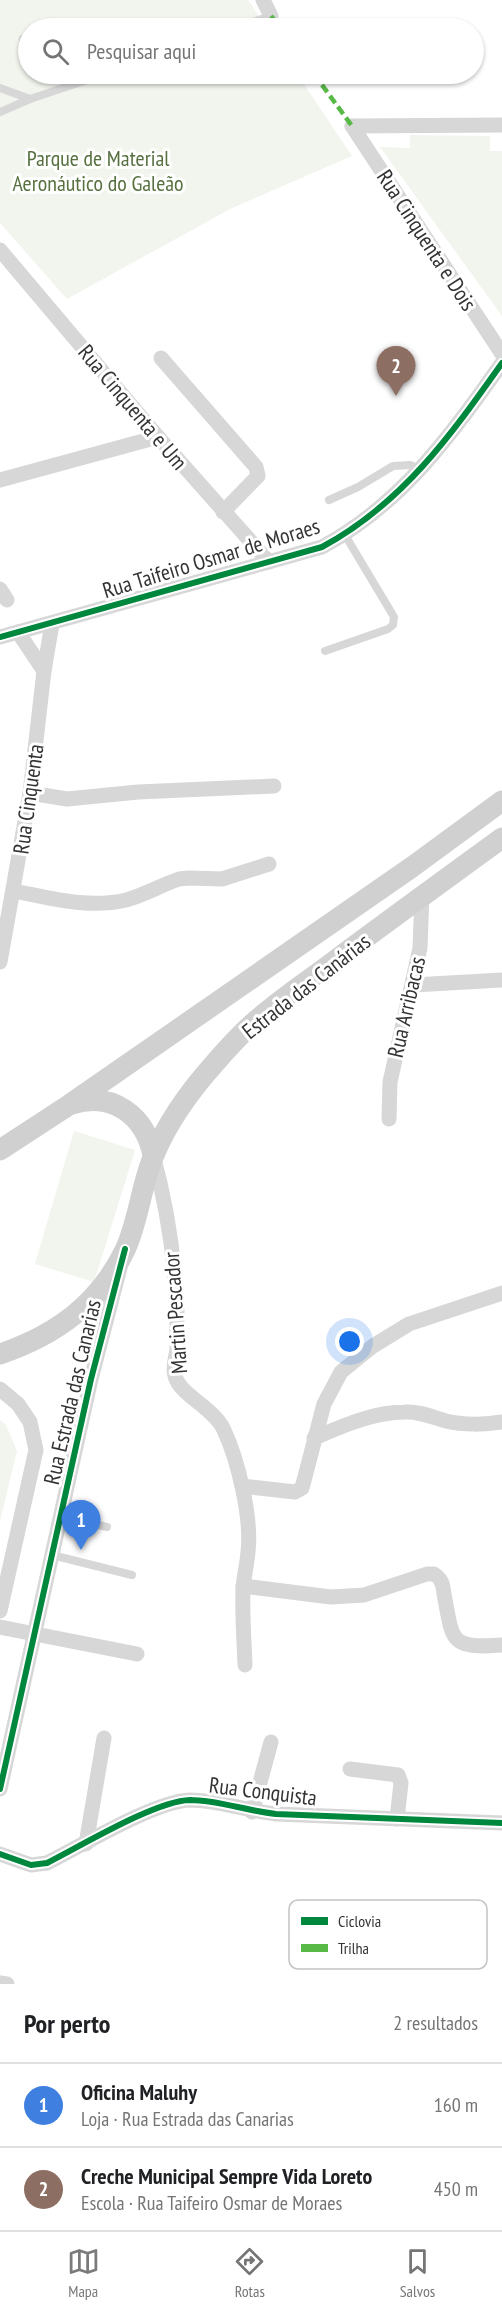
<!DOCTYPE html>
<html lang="pt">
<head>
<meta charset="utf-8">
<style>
	:root { --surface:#fff; --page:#f6f6f6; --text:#202124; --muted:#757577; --line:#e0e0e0; --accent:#7a7a7a }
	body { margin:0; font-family:"PT Sans Narrow",sans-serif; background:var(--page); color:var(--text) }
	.you { position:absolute; left:350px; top:1342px; width:21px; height:21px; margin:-15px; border:4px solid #fff; border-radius:50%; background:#1a73e8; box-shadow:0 0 0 9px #1a73e833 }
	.badge { display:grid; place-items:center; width:39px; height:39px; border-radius:50%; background:var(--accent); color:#fff; font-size:20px; font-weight:700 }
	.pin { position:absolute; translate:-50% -50px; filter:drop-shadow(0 2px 3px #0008) }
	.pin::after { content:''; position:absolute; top:32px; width:21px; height:18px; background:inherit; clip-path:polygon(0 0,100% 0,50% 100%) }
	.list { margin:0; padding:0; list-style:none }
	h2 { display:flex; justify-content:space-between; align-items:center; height:78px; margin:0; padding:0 24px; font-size:26px }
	h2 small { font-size:20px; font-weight:400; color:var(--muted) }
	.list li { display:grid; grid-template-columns:39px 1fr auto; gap:18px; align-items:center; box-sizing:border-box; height:84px; padding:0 24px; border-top:2px solid var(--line) }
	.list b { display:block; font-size:22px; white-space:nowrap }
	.list p { margin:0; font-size:20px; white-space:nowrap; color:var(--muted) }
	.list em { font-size:20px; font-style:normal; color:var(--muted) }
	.icon { flex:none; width:33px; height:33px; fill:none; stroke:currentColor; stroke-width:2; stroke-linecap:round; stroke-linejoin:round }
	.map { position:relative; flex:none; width:502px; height:1984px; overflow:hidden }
	.search { position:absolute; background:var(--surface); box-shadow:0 2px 4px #0004; left:18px; right:18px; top:18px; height:66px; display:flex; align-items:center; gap:15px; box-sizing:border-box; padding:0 21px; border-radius:33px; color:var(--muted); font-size:22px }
	.sheet { height:246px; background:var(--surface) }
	nav { display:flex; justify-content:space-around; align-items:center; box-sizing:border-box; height:84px; border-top:2px solid var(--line); background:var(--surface); font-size:16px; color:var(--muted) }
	nav a { display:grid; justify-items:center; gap:3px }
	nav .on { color:var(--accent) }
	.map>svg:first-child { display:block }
	.green { fill:#f1f5ed }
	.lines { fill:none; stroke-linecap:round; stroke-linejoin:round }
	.service { stroke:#d7d7d7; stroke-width:8 }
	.minor { stroke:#d7d7d7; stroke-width:15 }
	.secondary { stroke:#d0d0d0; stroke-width:21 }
	.quiet { stroke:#58b947; stroke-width:4.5; stroke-dasharray:9 4.5; stroke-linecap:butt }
	.cycleway-casing { stroke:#fff; stroke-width:10 }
	.cycleway { stroke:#00873e; stroke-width:6 }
	.labels { text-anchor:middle; stroke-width:6; stroke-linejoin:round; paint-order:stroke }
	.park-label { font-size:22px; fill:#56703f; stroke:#fff }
	.street-label { font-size:22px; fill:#333; stroke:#fff }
	.key { fill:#fff; stroke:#c2c2c2; stroke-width:1.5 }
	.key-label { font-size:16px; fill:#333 }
</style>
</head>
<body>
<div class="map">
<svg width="502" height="1984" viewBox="0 0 502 1984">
	<rect width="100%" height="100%" fill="#fff"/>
	<g class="green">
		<polygon points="0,0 248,0 267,28 28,28 28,74 297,74 352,156 230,209 67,299 0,223"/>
		<polygon points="410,135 490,136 490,151 502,151 502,316 380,147 410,148"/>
		<polygon points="74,1131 135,1150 94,1282 35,1264"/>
		<polygon points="0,1420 6,1425 17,1451 0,1521"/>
	</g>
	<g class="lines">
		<g class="service">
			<polyline points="234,28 271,16"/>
			<polyline points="23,39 28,40"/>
			<polyline points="0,88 30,99"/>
			<polyline points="0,112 30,99 105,74"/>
			<polyline points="329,500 358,487 393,466 410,465 420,469"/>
			<polyline points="325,651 388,629 393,625 394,617 345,535"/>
			<polyline points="61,1517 107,1527"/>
			<polyline points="52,1555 132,1575"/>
		</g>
		<g class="minor">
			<polyline points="263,0 271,16"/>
			<polyline points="352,126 502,354"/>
			<polyline points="352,126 502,125"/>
			<polyline points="0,250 158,437 269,562"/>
			<polyline points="161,358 256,467 258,476 223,512"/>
			<polyline points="0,480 158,437"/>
			<polyline points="0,589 7,600"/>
			<polyline points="18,632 44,671"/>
			<path d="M0 637 322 547C402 504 451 435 502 363"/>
			<polyline points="30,793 67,799 138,792 274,786"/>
			<path d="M14 891C51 898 89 909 126 900 145 895 161 885 179 879L189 878 222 879 269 864"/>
			<polyline points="0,962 30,793 44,671 52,624"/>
			<polyline points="413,985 502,980"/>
			<polyline points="389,1119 390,1082 420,948 422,895"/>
			<path d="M153 1155C167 1206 175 1260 177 1312 177 1324 177 1337 177 1349 176 1358 172 1367 175 1376 180 1395 212 1407 223 1428 238 1459 252 1518 248 1552 247 1564 244 1576 243 1588 242 1614 244 1639 245 1665"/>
			<polyline points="0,1389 18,1404 30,1422 36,1450 0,1611"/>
			<path d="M314 1438C343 1426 373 1412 405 1412 419 1411 432 1417 446 1421 463 1425 485 1425 502 1422"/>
			<polyline points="242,1486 295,1492 302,1488 324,1404 341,1372 373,1346 409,1324 502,1293"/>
			<path d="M243 1586 331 1597 364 1595 427 1574H434C442 1579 443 1585 444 1594 453 1641 449 1649 502 1645"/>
			<polyline points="0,1627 137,1654"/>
			<polyline points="350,1769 398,1775 401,1783 397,1819"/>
			<polyline points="0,1789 91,1379 120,1268"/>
			<polyline points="252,1812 271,1742"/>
			<polyline points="86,1844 104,1738"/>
			<path d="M0 1854 31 1865 47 1863C81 1846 155 1801 190 1800 218 1800 247 1811 276 1814L502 1823"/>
			<polyline points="0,1983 7,1984"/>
		</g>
		<g class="secondary">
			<path d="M72 1104C113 1091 145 1116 153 1155"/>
			<polyline points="0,1150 69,1105 412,867 502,801"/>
			<path d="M0 1354C56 1335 99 1304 125 1250 139 1220 141 1185 154 1155 168 1121 190 1091 214 1064 227 1049 242 1032 258 1019 283 997 311 979 337 959 392 918 447 878 502 838"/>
		</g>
		<g class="quiet">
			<polyline points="271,16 281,28"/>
			<polyline points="314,74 352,126"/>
		</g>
		<g class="cycleway-casing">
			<g id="cycleway">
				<path d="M0 637 322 547C402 504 451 435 502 363"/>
				<polyline points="0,1789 91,1379 125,1249"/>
				<path d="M0 1854 31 1865 47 1863C81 1846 155 1801 190 1800 218 1800 247 1811 276 1814L502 1823"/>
			</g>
		</g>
		<use href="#cycleway" class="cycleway"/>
	</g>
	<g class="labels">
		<g class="park-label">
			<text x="98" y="166">Parque de Material<tspan x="98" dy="25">Aeronáutico do Galeão</tspan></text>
		</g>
		<g class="street-label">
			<text transform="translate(427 240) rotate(57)" y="8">Rua Cinquenta e Dois</text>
			<text transform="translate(133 407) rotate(50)" y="8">Rua Cinquenta e Um</text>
			<text transform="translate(211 558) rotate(-17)" y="8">Rua Taifeiro Osmar de Moraes</text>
			<text transform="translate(28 799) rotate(-82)" y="8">Rua Cinquenta</text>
			<text transform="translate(306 986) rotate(-38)" y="8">Estrada das Canárias</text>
			<text transform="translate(406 1007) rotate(-77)" y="8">Rua Arribacas</text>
			<text transform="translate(175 1313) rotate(-94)" y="8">Martin Pescador</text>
			<text transform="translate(72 1392) rotate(-77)" y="8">Rua Estrada das Canarias</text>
			<text transform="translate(263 1791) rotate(7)" y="8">Rua Conquista</text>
		</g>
	</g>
	<rect x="289" y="1900" width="198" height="69" rx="9" class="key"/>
	<rect x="301" y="1917" width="27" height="8" fill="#00873e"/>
	<rect x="301" y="1944" width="27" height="8" fill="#58b947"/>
	<g class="key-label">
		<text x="338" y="1927">Ciclovia</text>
		<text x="338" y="1954">Trilha</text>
	</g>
</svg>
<div class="you"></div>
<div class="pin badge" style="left:81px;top:1550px;background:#3f7fe0">1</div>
<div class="pin badge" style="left:396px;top:396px;background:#8d6e63">2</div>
<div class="search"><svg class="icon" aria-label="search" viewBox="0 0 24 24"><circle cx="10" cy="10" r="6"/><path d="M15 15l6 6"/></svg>Pesquisar aqui</div>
</div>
<section class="sheet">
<h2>Por perto<small>2 resultados</small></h2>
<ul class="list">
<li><span class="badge" style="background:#3f7fe0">1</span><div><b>Oficina Maluhy</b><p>Loja · Rua Estrada das Canarias</p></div><em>160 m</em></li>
<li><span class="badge" style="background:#8d6e63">2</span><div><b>Creche Municipal Sempre Vida Loreto</b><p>Escola · Rua Taifeiro Osmar de Moraes</p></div><em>450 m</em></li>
</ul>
</section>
<nav>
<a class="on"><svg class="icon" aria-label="map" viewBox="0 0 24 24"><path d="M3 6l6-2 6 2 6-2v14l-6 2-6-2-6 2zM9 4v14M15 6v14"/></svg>Mapa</a>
<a><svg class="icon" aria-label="directions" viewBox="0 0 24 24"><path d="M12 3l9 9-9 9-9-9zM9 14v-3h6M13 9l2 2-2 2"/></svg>Rotas</a>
<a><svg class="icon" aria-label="saved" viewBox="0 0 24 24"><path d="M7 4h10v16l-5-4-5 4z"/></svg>Salvos</a>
</nav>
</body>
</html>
